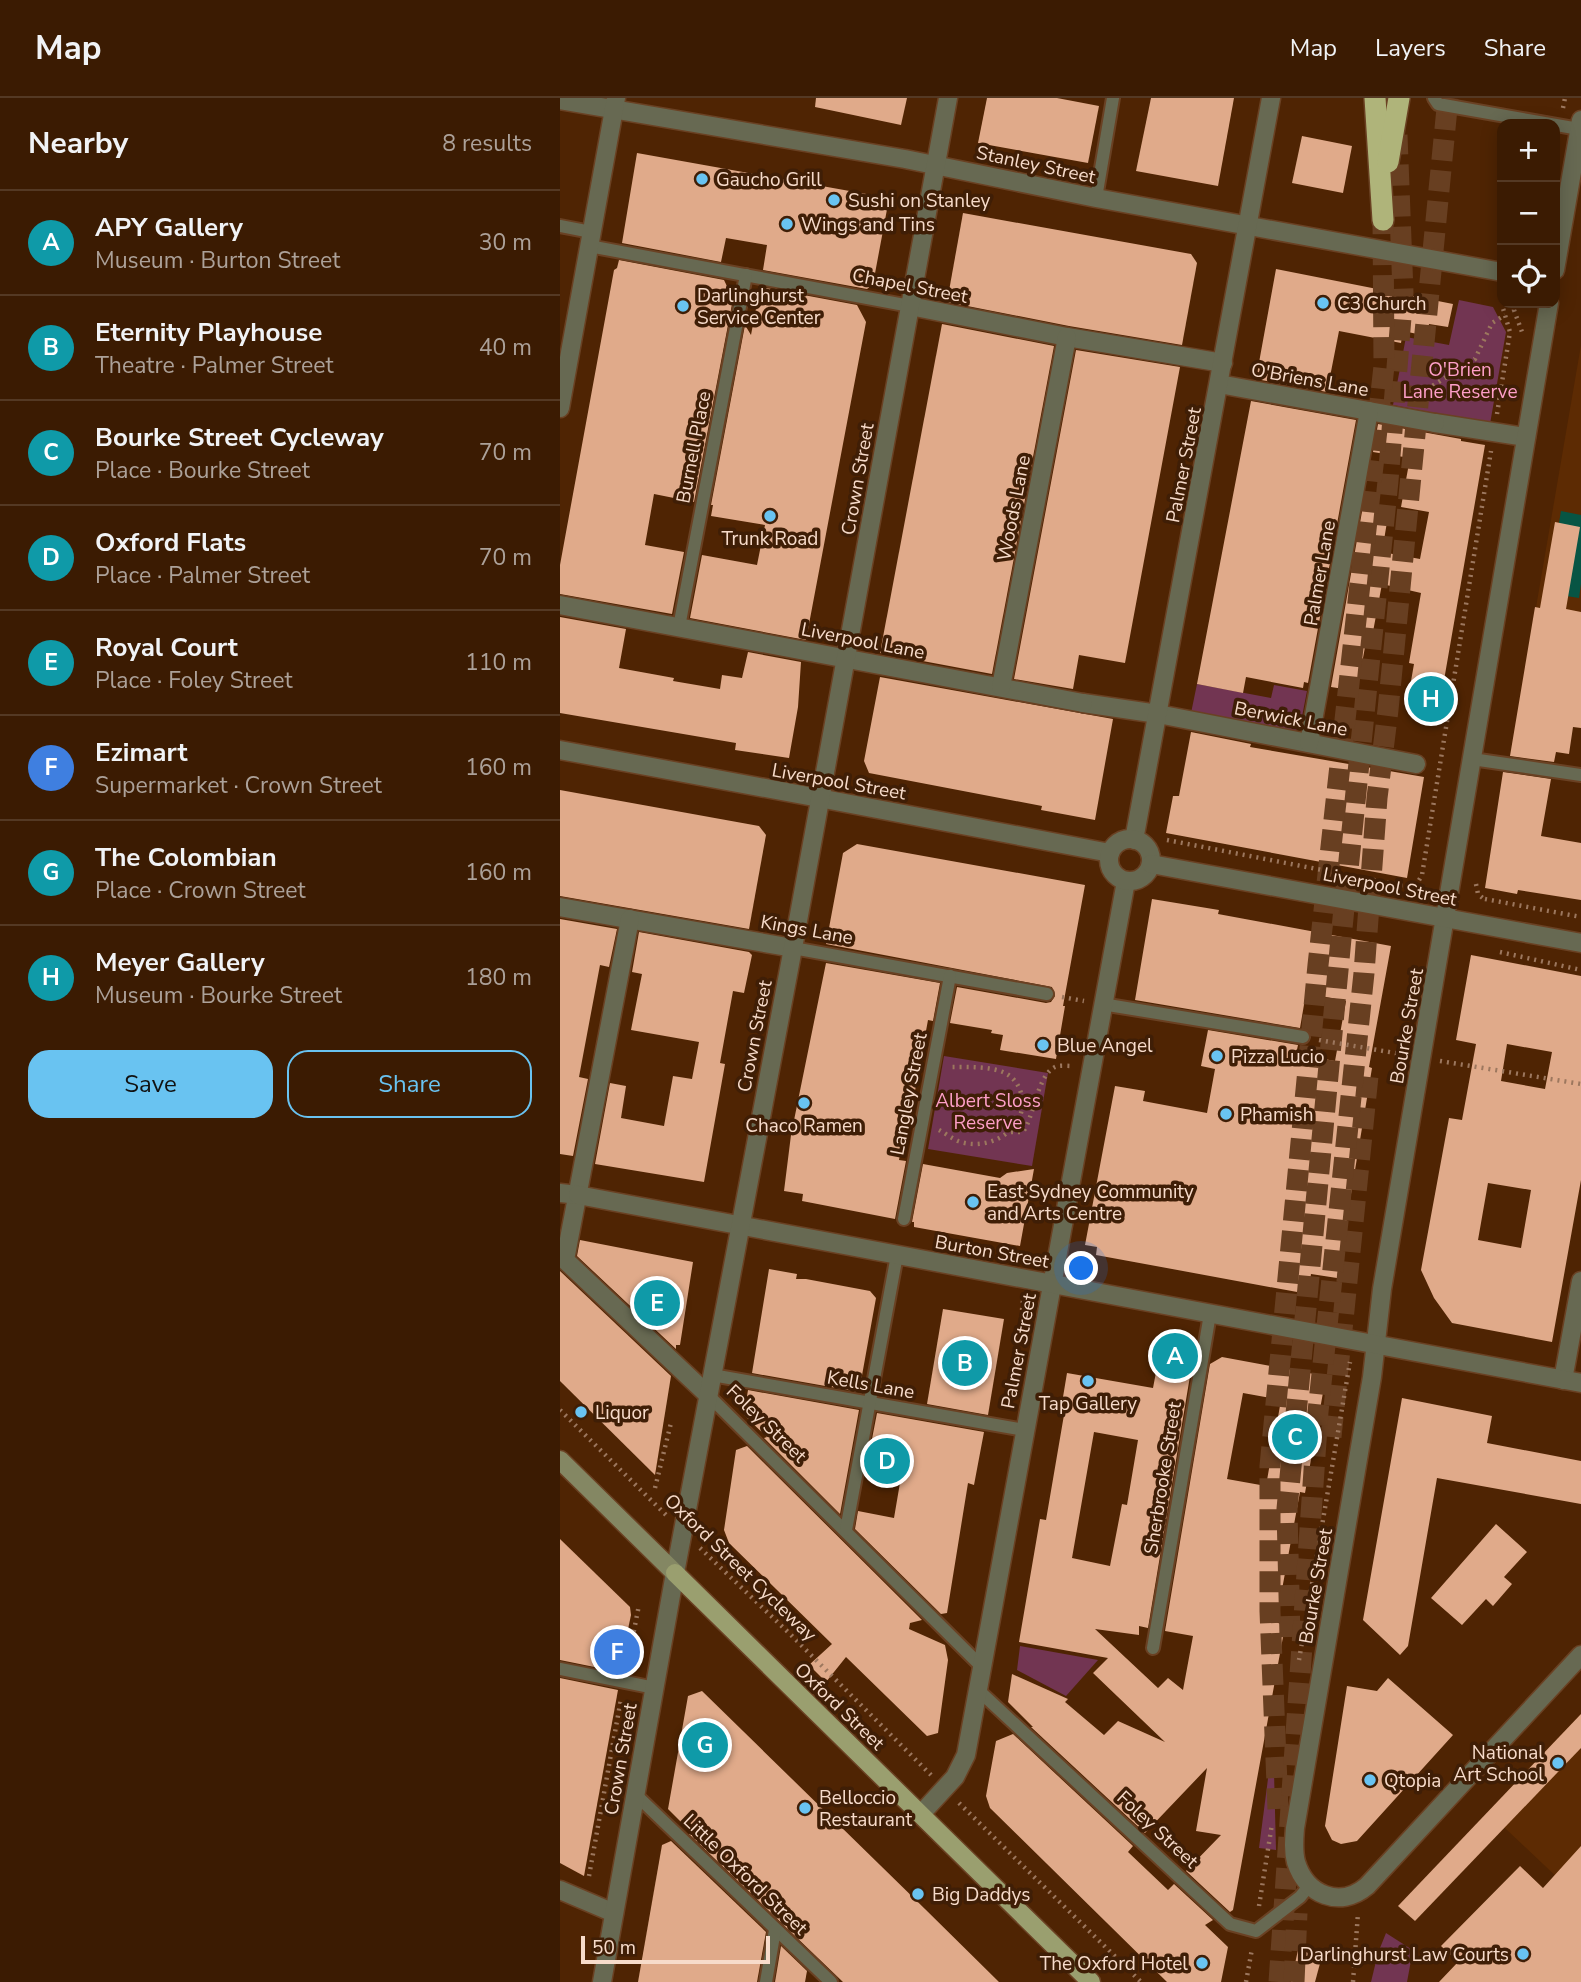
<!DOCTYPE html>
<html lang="en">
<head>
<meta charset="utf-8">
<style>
	:root { --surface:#3b1b02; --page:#462811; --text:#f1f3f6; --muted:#aca199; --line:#543924; --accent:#69c3f1 }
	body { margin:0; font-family:"Nunito Sans",sans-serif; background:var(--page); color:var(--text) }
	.controls { position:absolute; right:21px; top:21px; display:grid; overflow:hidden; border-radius:14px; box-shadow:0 4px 18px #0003 }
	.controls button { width:63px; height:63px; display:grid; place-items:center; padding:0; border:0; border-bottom:2px solid var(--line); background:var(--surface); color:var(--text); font:35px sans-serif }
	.scale { position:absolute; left:21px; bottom:18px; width:189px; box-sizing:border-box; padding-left:7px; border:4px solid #f7dbca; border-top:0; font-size:19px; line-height:24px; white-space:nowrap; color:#f7dbca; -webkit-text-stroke:5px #3f1e06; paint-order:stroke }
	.you { position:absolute; left:522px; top:1171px; width:24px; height:24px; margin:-18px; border:5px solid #fff; border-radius:50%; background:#1a73e8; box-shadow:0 0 0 10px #1a73e833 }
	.badge { display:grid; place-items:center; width:46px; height:46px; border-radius:50%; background:var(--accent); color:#fff; font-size:23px; font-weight:700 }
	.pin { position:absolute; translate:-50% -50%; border:4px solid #fff; box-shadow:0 2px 7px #0006 }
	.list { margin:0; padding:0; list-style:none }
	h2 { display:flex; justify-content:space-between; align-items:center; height:91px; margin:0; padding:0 28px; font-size:30px }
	h2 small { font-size:23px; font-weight:400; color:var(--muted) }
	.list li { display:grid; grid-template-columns:46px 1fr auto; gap:21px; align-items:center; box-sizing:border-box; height:105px; padding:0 28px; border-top:2px solid var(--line) }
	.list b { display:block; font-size:26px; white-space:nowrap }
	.list p { margin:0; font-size:23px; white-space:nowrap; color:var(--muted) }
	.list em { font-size:23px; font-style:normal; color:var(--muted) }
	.actions { display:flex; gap:14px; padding:21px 28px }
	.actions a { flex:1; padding:16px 0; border:2px solid var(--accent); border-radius:21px; text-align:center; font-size:24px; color:var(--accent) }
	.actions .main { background:var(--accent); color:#111 }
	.icon { flex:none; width:38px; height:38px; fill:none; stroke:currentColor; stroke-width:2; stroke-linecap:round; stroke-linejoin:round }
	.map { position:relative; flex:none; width:1021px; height:1884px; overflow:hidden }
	header { display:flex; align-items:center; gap:42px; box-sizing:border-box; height:98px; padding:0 35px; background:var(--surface); border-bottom:2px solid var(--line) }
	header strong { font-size:33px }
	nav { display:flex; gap:38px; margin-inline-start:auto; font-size:24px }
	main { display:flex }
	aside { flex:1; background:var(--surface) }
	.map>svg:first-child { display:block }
	.built { fill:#5d2b03 }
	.green { fill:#723552 }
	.water { fill:#075544 }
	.building { fill:#e0aa8a; fill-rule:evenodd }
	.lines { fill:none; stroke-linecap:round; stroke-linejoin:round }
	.motorway-tunnel { stroke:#683f21; stroke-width:21; stroke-dasharray:21 10; stroke-linecap:butt }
	.service-casing { stroke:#6a4123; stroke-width:16 }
	.pedestrian-casing { stroke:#6a4123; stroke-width:21 }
	.minor-casing { stroke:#6a4123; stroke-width:21 }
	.tertiary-casing { stroke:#6a4123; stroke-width:21 }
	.secondary-casing { stroke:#6a4123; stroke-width:21 }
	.primary-casing { stroke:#6a4123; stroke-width:21 }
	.motorway-casing { stroke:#6a4123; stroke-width:24 }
	.path { stroke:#9c775e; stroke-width:4.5; stroke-dasharray:2 5; stroke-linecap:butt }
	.service { stroke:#676952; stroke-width:12 }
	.pedestrian { stroke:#676952; stroke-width:18 }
	.minor { stroke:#676952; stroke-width:18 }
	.tertiary { stroke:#676952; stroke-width:18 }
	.secondary { stroke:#848763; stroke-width:18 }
	.primary { stroke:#9a9f6f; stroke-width:18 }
	.motorway { stroke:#afb47a; stroke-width:21 }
	.poi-dot { fill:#69c3f1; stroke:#3f1e06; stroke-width:2.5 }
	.labels { text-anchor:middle; stroke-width:7; stroke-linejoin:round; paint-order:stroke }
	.street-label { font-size:19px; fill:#f7dbca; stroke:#3f1e06 }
	.poi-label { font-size:19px; fill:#f7dbca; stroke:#3f1e06; text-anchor:start }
	.park-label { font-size:19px; fill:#fe9fc8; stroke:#3f1e06 }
</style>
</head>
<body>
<header>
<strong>Map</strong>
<nav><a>Map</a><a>Layers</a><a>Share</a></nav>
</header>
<main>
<aside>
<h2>Nearby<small>8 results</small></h2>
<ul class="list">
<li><span class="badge" style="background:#0f9aa8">A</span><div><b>APY Gallery</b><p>Museum · Burton Street</p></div><em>30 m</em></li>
<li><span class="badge" style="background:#0f9aa8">B</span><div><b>Eternity Playhouse</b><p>Theatre · Palmer Street</p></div><em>40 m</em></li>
<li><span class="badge" style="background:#0f9aa8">C</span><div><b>Bourke Street Cycleway</b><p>Place · Bourke Street</p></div><em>70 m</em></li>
<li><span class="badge" style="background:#0f9aa8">D</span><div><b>Oxford Flats</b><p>Place · Palmer Street</p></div><em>70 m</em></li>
<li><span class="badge" style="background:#0f9aa8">E</span><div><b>Royal Court</b><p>Place · Foley Street</p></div><em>110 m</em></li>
<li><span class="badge" style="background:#3f7fe0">F</span><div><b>Ezimart</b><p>Supermarket · Crown Street</p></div><em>160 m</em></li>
<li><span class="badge" style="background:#0f9aa8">G</span><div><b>The Colombian</b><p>Place · Crown Street</p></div><em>160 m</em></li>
<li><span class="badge" style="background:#0f9aa8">H</span><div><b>Meyer Gallery</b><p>Museum · Bourke Street</p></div><em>180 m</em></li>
</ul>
<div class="actions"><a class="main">Save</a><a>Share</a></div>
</aside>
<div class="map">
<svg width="1021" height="1884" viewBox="0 0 1021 1884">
	<rect width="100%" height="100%" fill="#4f2403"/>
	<g class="built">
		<polygon points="1021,247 1021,601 962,591"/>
		<polygon points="1021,1616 1021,1802 928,1714"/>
	</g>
	<g class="green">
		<polygon points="899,202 933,209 946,234 930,326 833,307 846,239 889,247"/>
		<polygon points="637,586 711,600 714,587 747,593 740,629 734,633 631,615"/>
		<polygon points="384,958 488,975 472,1068 368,1051"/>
		<polygon points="460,1548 538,1562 506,1598 457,1572"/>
		<polygon points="709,1673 714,1674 716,1752 699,1750"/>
		<polygon points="826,1835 851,1851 852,1857 847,1884 811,1884 818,1855"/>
	</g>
	<polygon class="water" points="1001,413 1021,417 1021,486 1019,500 987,495"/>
	<g class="building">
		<polygon points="256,0 347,0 341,27 255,9"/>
		<polygon points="427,0 497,0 539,8 528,65 418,45"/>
		<polygon points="591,0 674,0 658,88 576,73"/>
		<polygon points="742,38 792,48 783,95 732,85"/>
		<polygon points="77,55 323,99 328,106 313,186 307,191 203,172 207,147 166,140 161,164 62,145"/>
		<polygon points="403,115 631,156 637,165 622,247 509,228 387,204"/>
		<polygon points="59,162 164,182 173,201 134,404 94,396 85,447 124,454 112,516 0,496 0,467 54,172 57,170"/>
		<polygon points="716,171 893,206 888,229 869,226 867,238 843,233 841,245 779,233 767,294 696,281"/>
		<polygon points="200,189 297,207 306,224 246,542 130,520 142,457 197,467 205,427 151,418 153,407 151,407 185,227 191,237"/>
		<polygon points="382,226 494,248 432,576 320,555"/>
		<polygon points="516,252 620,269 565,565 519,557 513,591 454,581"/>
		<polygon points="691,303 796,322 748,585 744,584 743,590 686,579 683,595 637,586"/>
		<polygon points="818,326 901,341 901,343 925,347 879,611 847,606 854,566 849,565 861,495 822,486 812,539 807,538 797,593 771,589 803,408 829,412 822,454 860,461 869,414 841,409 850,360 813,354"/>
		<polygon points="995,424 1020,429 1006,511 1021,514 1021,630 1013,629 1009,656 996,654 994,664 950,658 975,509 980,510"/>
		<polygon points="0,519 66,531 59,570 114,580 113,583 160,591 162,577 182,580 188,554 241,564 238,609 229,660 175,652 176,645 0,615"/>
		<polygon points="320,579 553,621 535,722 481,712 482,708 309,675 304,663"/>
		<polygon points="631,634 691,646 690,649 864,679 847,780 606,735 613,698 619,698"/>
		<polygon points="943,674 991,681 981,738 1021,745 1021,802 958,792 957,796 925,790"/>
		<polygon points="0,692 199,728 206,737 189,831 0,798"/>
		<polygon points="297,746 525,787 503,908 505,908 496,961 440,952 443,937 431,935 432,932 390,925 397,889 486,905 491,904 495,898 492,889 266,846 283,755"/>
		<polygon points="592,801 659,812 658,816 831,848 809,969 812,970 777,1180 751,1176 748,1196 536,1157 537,1149 525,1147 555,988 585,993 583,1003 647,1015 655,971 641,968 648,932 738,947 736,956 775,963 786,903 746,895 740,930 575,902"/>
		<polygon points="0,821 57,831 49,869 40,867 19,979 28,981 13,1058 0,1056"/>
		<polygon points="79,834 189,854 192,857 184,895 173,893 160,965 165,966 144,1084 35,1066 50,985 66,988 61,1020 104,1028 113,978 132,981 139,944 71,932 82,876 72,874"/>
		<path d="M911 857 1021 878V1082L992 1244 892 1225 874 1200 861 1172 889 1020 902 1022 916 946 896 942ZM947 946 992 954 985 991 941 983ZM928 1085 971 1092 961 1150 918 1142Z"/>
		<polygon points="266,865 380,885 373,923 368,922 350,1020 347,1019 339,1062 346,1063 335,1121 242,1103 243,1096 224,1093 231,1037"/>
		<polygon points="363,1066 440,1080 447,1075 474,1071 460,1148 354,1129 354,1124 352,1124"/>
		<polygon points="20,1142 133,1164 120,1247 116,1247 116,1251 17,1158"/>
		<polygon points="209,1171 237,1176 236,1181 246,1181 310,1193 316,1200 299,1294 192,1275"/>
		<polygon points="0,1173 111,1278 95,1377 0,1283"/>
		<polygon points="383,1211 444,1221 428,1317 367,1306"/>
		<path d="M601 1248 631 1254 626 1281 630 1278 588 1530 579 1528V1537L535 1531 598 1590 608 1580 623 1592 633 1538 605 1533 650 1266 662 1259 754 1276 764 1289 745 1395 740 1394 716 1524 725 1528 673 1812 670 1814 626 1773 661 1737 636 1733 647 1670 585 1735 471 1629H473L448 1604 452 1576 508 1601 505 1604 544 1637 558 1623 605 1644 533 1575 548 1560 459 1544 480 1421 486 1422 505 1311H501L507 1275 593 1290ZM683 1295 721 1302 706 1388 667 1381ZM534 1334 578 1342 567 1407 562 1406 550 1468 512 1460Z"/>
		<polygon points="188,1292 299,1312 280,1416 204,1340 207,1339 184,1317"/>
		<polygon points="842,1300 932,1318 927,1345 1021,1363 1021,1406 877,1380 848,1548 840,1557 803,1522"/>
		<polygon points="317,1315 424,1334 414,1387 408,1385 387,1515 381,1516 295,1431 298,1413 334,1420 342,1373 307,1367"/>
		<polygon points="187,1348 362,1522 350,1525 349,1531 385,1547 388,1562 378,1635 367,1638 286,1559 266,1584 249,1567 272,1546 169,1445 164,1432 176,1352"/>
		<polygon points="936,1426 967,1454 944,1479 952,1486 933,1508 926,1501 902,1527 871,1500"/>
		<polygon points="0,1441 70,1509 71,1517 59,1574 0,1562"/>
		<polygon points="0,1580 58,1592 24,1778 0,1765"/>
		<polygon points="828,1580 893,1637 797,1743 781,1746 772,1742 765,1728 787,1588 817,1593"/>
		<polygon points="142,1593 365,1811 439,1884 283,1884 129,1736 132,1735 108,1711 128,1598"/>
		<polygon points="1021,1616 1021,1650 855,1823 838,1808"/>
		<polygon points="453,1636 573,1748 568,1754 608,1792 614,1786 653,1822 645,1827 668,1849 661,1884 607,1884 430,1710 426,1698 436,1643"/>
		<polygon points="111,1743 206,1834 197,1884 78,1884 102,1747"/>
		<polygon points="1021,1748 1021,1884 879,1884 898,1864 881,1848 960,1768 983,1790"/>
		<polygon points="221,1848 247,1873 245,1884 215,1884"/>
		<polygon points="738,1852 762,1858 755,1884 731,1884"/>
	</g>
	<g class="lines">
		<g class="motorway-tunnel">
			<polyline points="771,1339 808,978"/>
			<polyline points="730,1539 727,1411 782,830 828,383 843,194 837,37"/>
			<polyline points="718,1711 710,1513 710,1368 758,867 824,268 823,122"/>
			<polyline points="719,1884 758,1314 804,875 817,700 828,612 888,0"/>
			<polyline points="734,1884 737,1815"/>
		</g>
		<g class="service-casing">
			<g id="service">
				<polyline points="874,0 878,6 1019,31"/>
				<polyline points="536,100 553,0"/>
				<polyline points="0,128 31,134"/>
				<polyline points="29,148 350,208"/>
				<polyline points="119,529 186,177"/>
				<polyline points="912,661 1021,677"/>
				<polyline points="233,850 487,896"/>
				<polyline points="542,906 743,939"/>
				<polyline points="344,1121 390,878"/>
				<polyline points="152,1277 464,1332"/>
				<polyline points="148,1297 421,1568"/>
				<polyline points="286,1432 337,1157"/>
				<polyline points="593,1550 650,1216"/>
				<polyline points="0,1571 95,1590"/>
				<polyline points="417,1591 670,1826 696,1833 740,1799 749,1788"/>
				<polyline points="75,1696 271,1884"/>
				<polyline points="206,1884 215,1832"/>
			</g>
		</g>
		<g class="pedestrian-casing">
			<g id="pedestrian">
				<polyline points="875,325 966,339"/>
				<polyline points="523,605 598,616"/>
			</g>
		</g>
		<g class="minor-casing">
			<g id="minor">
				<polyline points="0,2 345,61 536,100 942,174"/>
				<polyline points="995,172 1021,22"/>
				<path d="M989 205 822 1191 812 1279 735 1730C734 1742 733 1753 736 1764 746 1797 780 1811 807 1788L1021 1557"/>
				<polyline points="350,208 507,239 663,265"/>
				<polyline points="659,286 875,325"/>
				<polyline points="0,310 56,0"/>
				<polyline points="0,507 523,605"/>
				<polyline points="441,589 507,239"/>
				<polyline points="598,616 856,666"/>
				<polyline points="749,645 809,313"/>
				<polyline points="0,652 259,700"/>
				<polyline points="574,742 711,0"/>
				<polyline points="0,809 233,850"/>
				<polyline points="70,821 5,1162 148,1297"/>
				<polyline points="0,1095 18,1097"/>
				<polyline points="1003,1282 1021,1183"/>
				<polyline points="361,1716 395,1679 406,1657 566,783"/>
			</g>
		</g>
		<g class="tertiary-casing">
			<g id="tertiary">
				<polyline points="259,700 550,755"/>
				<circle cx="570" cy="762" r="21"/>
				<polyline points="591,766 1021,845"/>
				<polyline points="18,1097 1021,1285"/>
				<polyline points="0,1792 54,1815"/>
				<polyline points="42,1884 115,1475 233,850 388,0"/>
			</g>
		</g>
		<g class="secondary-casing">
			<polyline id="secondary" points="0,1362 115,1475"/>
		</g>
		<g class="primary-casing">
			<polyline id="primary" points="115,1475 531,1884"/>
		</g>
		<g class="motorway-casing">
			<g id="motorway">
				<polyline points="815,0 823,122"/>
				<polyline points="828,64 839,0"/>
			</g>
		</g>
		<g class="path">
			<polyline points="1003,10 1005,0"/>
			<polyline points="955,205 954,212 962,234"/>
			<polyline points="855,299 915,261 932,225 945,217"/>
			<polyline points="937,316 950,234 942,207"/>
			<polyline points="607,742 850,789 858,784 862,777 931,353"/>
			<polyline points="916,786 918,796 925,802"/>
			<polyline points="925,801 1021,819"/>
			<polyline points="940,854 1021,872"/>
			<polyline points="502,899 524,903"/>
			<polyline points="759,942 841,956"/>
			<polyline points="880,963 1021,986"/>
			<path d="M379 1032C385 1035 391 1040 398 1043 426 1054 466 1034 462 1001 461 990 455 980 445 975 430 968 408 969 391 969"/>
			<path d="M451 1034H463C475 1016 477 978 495 969 499 967 507 968 512 968"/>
			<polyline points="462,1212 463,1202"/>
			<polyline points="0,1312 106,1417"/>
			<polyline points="95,1390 111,1325"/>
			<polyline points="140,1450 231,1537 371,1677"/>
			<polyline points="739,1562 790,1264"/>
			<polyline points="67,1568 79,1507"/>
			<polyline points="399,1705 581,1884"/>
			<polyline points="29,1778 61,1601"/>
			<polyline points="699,1808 712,1726"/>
			<polyline points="686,1884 692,1851"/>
			<polyline points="793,1884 798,1815"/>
		</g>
		<use href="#service" class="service"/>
		<use href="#pedestrian" class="pedestrian"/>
		<use href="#minor" class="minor"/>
		<use href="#tertiary" class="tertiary"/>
		<use href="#secondary" class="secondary"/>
		<use href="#primary" class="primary"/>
		<use href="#motorway" class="motorway"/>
	</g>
	<g class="poi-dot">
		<circle cx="142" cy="81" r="7"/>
		<circle cx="274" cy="102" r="7"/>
		<circle cx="227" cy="126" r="7"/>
		<circle cx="763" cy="205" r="7"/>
		<circle cx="123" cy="208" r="7"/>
		<circle cx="210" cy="418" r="7"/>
		<circle cx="483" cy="947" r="7"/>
		<circle cx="657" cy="958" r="7"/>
		<circle cx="244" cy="1005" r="7"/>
		<circle cx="666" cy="1016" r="7"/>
		<circle cx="413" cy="1104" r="7"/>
		<circle cx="528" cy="1283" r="7"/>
		<circle cx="21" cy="1314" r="7"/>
		<circle cx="998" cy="1665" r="7"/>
		<circle cx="810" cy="1682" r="7"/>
		<circle cx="245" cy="1710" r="7"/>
		<circle cx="358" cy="1796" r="7"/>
		<circle cx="963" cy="1856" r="7"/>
		<circle cx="642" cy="1865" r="7"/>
	</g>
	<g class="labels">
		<g class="street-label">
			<text transform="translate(476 66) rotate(12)" y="7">Stanley Street</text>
			<text transform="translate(350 187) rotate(11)" y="7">Chapel Street</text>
			<text transform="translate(750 281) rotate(10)" y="7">O'Briens Lane</text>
			<text transform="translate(133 349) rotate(-79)" y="7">Burnell Place</text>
			<text transform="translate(623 367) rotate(-79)" y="7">Palmer Street</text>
			<text transform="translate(297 381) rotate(-80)" y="7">Crown Street</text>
			<text transform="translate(453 410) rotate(-79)" y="7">Woods Lane</text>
			<text transform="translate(759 475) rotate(-80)" y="7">Palmer Lane</text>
			<text transform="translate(303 542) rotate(11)" y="7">Liverpool Lane</text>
			<text transform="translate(731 620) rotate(11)" y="7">Berwick Lane</text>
			<text transform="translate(279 683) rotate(10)" y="7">Liverpool Street</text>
			<text transform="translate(830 788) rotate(11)" y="7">Liverpool Street</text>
			<text transform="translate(247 831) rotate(10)" y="7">Kings Lane</text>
			<text transform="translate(846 928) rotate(-80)" y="7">Bourke Street</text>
			<text transform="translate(194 938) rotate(-79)" y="7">Crown Street</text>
			<text transform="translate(348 996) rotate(-79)" y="7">Langley Street</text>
			<text transform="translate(432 1153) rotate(10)" y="7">Burton Street</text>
			<text transform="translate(458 1253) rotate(-79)" y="7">Palmer Street</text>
			<text transform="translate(311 1286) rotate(10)" y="7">Kells Lane</text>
			<text transform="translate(207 1325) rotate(44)" y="7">Foley Street</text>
			<text transform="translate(602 1380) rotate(-81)" y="7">Sherbrooke Street</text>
			<text transform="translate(181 1469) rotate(44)" y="7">Oxford Street Cycleway</text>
			<text transform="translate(755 1488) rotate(-80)" y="7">Bourke Street</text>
			<text transform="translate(280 1608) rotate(44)" y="7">Oxford Street</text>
			<text transform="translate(60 1661) rotate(-80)" y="7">Crown Street</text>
			<text transform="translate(598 1731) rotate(43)" y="7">Foley Street</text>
			<text transform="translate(186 1776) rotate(44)" y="7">Little Oxford Street</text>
		</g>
		<g class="poi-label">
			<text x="156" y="88">Gaucho Grill</text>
			<text x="288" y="109">Sushi on Stanley</text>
			<text x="241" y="133">Wings and Tins</text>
			<text x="137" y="204">Darlinghurst<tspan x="137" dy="22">Service Center</tspan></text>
			<text x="777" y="212">C3 Church</text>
			<text x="210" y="447" text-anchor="middle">Trunk Road</text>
			<text x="497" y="954">Blue Angel</text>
			<text x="671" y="965">Pizza Lucio</text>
			<text x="680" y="1023">Phamish</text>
			<text x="244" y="1034" text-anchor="middle">Chaco Ramen</text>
			<text x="427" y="1100">East Sydney Community<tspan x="427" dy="22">and Arts Centre</tspan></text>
			<text x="528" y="1312" text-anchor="middle">Tap Gallery</text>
			<text x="35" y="1321">Liquor</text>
			<text x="984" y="1661" text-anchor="end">National<tspan x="984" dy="22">Art School</tspan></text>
			<text x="824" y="1689">Qtopia</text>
			<text x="259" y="1706">Belloccio<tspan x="259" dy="22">Restaurant</tspan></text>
			<text x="372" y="1803">Big Daddys</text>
			<text x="949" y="1863" text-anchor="end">Darlinghurst Law Courts</text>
			<text x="628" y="1872" text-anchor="end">The Oxford Hotel</text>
		</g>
		<g class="park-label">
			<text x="900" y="278">O'Brien<tspan x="900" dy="22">Lane Reserve</tspan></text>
			<text x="428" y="1009">Albert Sloss<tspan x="428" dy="22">Reserve</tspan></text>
		</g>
	</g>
</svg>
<div class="controls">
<button>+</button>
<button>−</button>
<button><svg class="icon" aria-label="locate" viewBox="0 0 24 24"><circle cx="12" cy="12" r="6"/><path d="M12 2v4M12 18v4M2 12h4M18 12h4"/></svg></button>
</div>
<div class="scale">50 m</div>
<div class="you"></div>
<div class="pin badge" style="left:615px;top:1258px;background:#0f9aa8">A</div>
<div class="pin badge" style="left:405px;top:1265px;background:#0f9aa8">B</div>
<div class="pin badge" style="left:735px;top:1339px;background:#0f9aa8">C</div>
<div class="pin badge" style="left:327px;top:1363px;background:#0f9aa8">D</div>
<div class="pin badge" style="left:97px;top:1205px;background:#0f9aa8">E</div>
<div class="pin badge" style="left:57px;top:1554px;background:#3f7fe0">F</div>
<div class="pin badge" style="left:145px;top:1647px;background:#0f9aa8">G</div>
<div class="pin badge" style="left:871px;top:601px;background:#0f9aa8">H</div>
</div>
</main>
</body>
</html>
